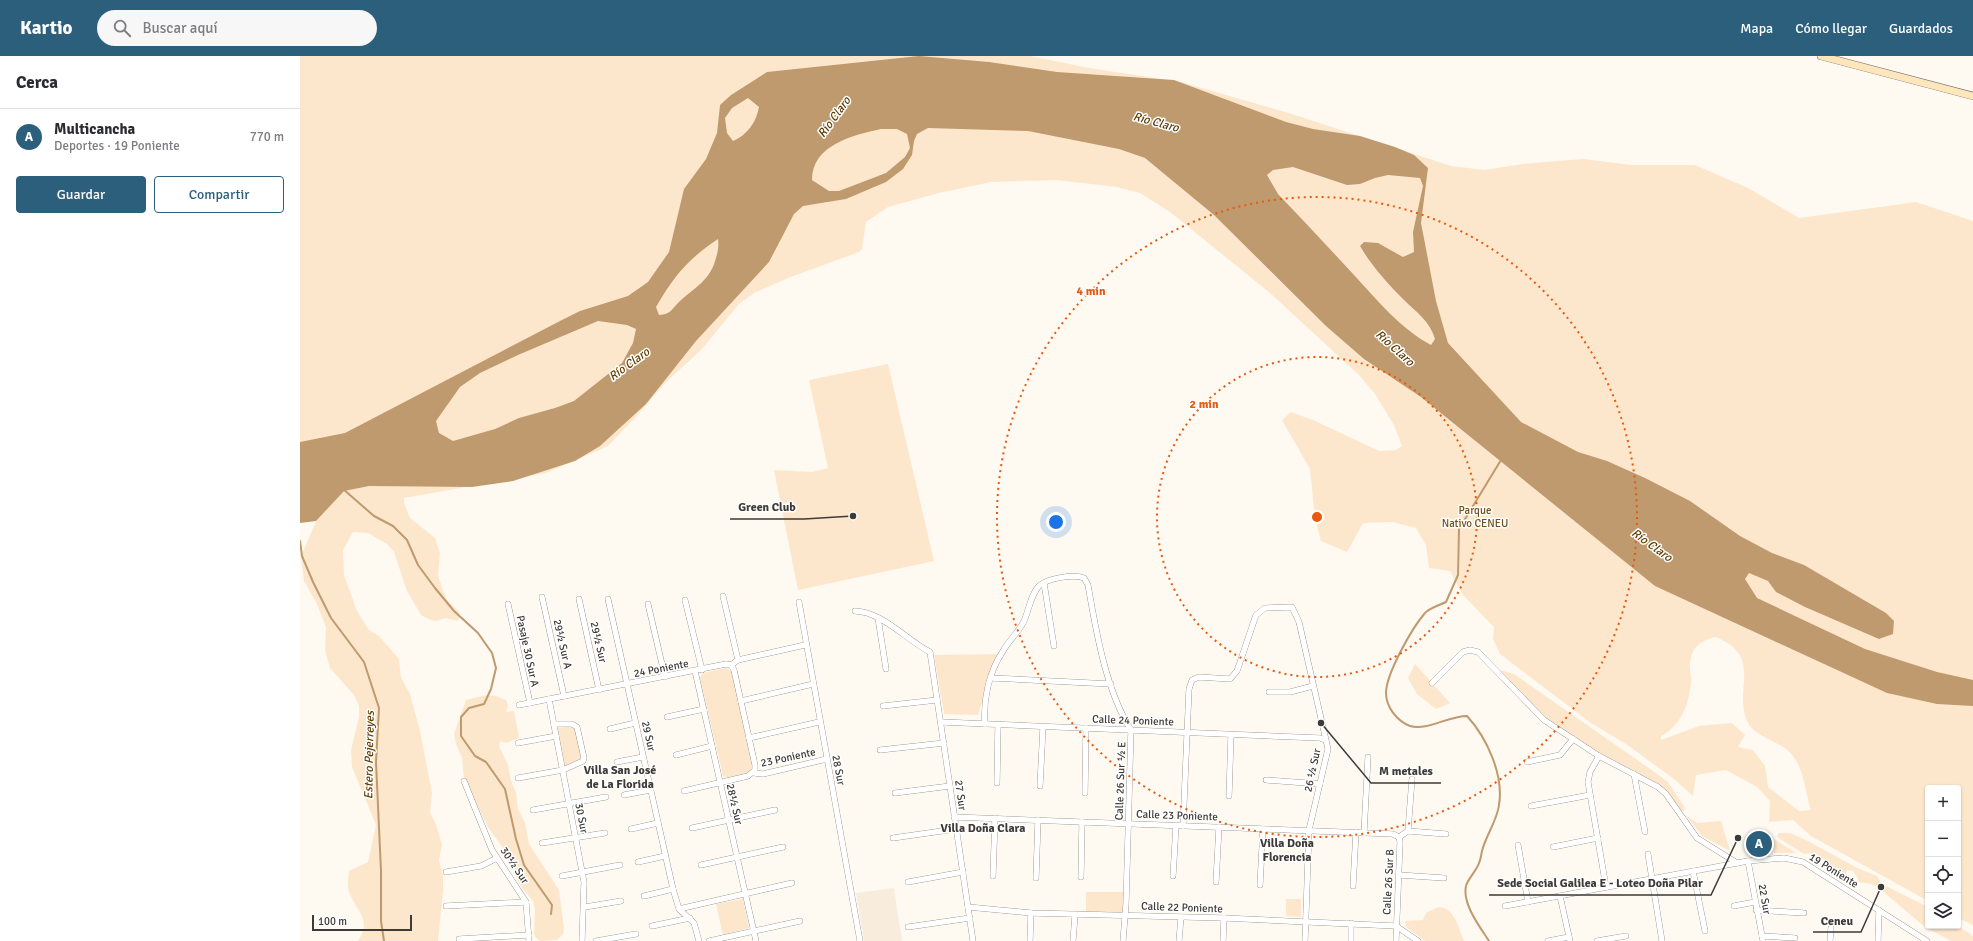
<!DOCTYPE html>
<html lang="es">
<head>
<meta charset="utf-8">
<style>
	:root { --surface:#fff; --page:#f7f7f7; --text:#2b2b33; --muted:#7c7c81; --line:#e1e1e2; --accent:#2b5f7c }
	body { margin:0; font-family:Signika,sans-serif; background:var(--page); color:var(--text) }
	.controls { position:absolute; right:12px; bottom:12px; display:grid; overflow:hidden; border-radius:4px; box-shadow:0 1px 3px #0004 }
	.controls button { width:36px; height:36px; display:grid; place-items:center; padding:0; border:0; border-bottom:1px solid var(--line); background:var(--surface); color:var(--text); font:20px sans-serif }
	.scale { position:absolute; left:12px; bottom:10px; width:100px; box-sizing:border-box; padding-left:4px; border:2px solid #3d3a37; border-top:0; font-size:11px; line-height:14px; white-space:nowrap; color:#3d3a37; -webkit-text-stroke:3px #fff; paint-order:stroke }
	.you { position:absolute; left:756px; top:466px; width:14px; height:14px; margin:-10px; border:3px solid #fff; border-radius:50%; background:#1a73e8; box-shadow:0 0 0 6px #1a73e833 }
	.badge { display:grid; place-items:center; width:26px; height:26px; border-radius:50%; background:var(--accent); color:#fff; font-size:13px; font-weight:700 }
	.pin { position:absolute; translate:-50% -50%; border:2px solid #fff; box-shadow:0 1px 4px #0006 }
	.list { margin:0; padding:0; list-style:none }
	h2 { display:flex; justify-content:space-between; align-items:center; height:52px; margin:0; padding:0 16px; font-size:17px }
	h2 small { font-size:13px; font-weight:400; color:var(--muted) }
	.list li { display:grid; grid-template-columns:26px 1fr auto; gap:12px; align-items:center; box-sizing:border-box; height:56px; padding:0 16px; border-top:1px solid var(--line) }
	.list b { display:block; font-size:15px; white-space:nowrap }
	.list p { margin:0; font-size:13px; white-space:nowrap; color:var(--muted) }
	.list em { font-size:13px; font-style:normal; color:var(--muted) }
	.actions { display:flex; gap:8px; padding:12px 16px }
	.actions a { flex:1; padding:9px 0; border:1px solid var(--accent); border-radius:4px; text-align:center; font-size:14px; color:var(--accent) }
	.actions .main { background:var(--accent); color:#fff }
	.icon { flex:none; width:22px; height:22px; fill:none; stroke:currentColor; stroke-width:2; stroke-linecap:round; stroke-linejoin:round }
	.map { position:relative; flex:none; width:1673px; height:885px; overflow:hidden }
	header { display:flex; align-items:center; gap:24px; box-sizing:border-box; height:56px; padding:0 20px; background:var(--accent); color:#fff }
	header strong { font-size:19px }
	nav { display:flex; gap:22px; margin-inline-start:auto; font-size:14px }
	.search { width:280px; height:36px; background:var(--page); display:flex; align-items:center; gap:10px; box-sizing:border-box; padding:0 14px; border-radius:22px; color:var(--muted); font-size:15px }
	main { display:flex }
	aside { flex:1; background:var(--surface) }
	.map>svg:first-child { display:block }
	.built { fill:#f8ecdd }
	.green { fill:#fde7cc; fill-rule:evenodd }
	.water { fill:#be9a6e; fill-rule:evenodd }
	.lines { fill:none; stroke-linecap:round; stroke-linejoin:round }
	.stream { stroke:#be9a6e; stroke-width:2 }
	.street-casing { stroke:#78716a; stroke-width:6 }
	.secondary-casing { stroke:#78716a; stroke-width:8 }
	.street { stroke:#fff; stroke-width:5.5 }
	.secondary { stroke:#fde5bc; stroke-width:7 }
	.ring { fill:none; stroke:#e8590c; stroke-width:2; stroke-dasharray:2 4 }
	.labels { text-anchor:middle; stroke-width:3; stroke-linejoin:round; paint-order:stroke }
	.park-label { font-size:11px; fill:#714d18; stroke:#fff }
	.street-label { font-size:11px; fill:#3d3a37; stroke:#fff }
	.water-label { font-size:12px; font-style:italic; fill:#5f3c00; stroke:#fff }
	.neighbourhood-label { font-size:12px; font-weight:bold; fill:#3d3a37; stroke:#fff }
	.centre { fill:#e8590c; stroke:#fff; stroke-width:2 }
	.ring-label { font-size:12px; text-anchor:middle; font-weight:bold; fill:#e8590c; stroke:#fff; stroke-width:3; stroke-linejoin:round; paint-order:stroke }
	.leader { fill:none; stroke:#3d3a37; stroke-width:1.5 }
	.callout-dot { fill:#3d3a37; stroke:#fff; stroke-width:1.5 }
	.callout-label { font-size:12px; text-anchor:middle; font-weight:bold; fill:#3d3a37; stroke:#fff; stroke-width:3; stroke-linejoin:round; paint-order:stroke }
</style>
</head>
<body>
<header>
<strong>Kartio</strong>
<div class="search"><svg class="icon" aria-label="search" viewBox="0 0 24 24"><circle cx="10" cy="10" r="6"/><path d="M15 15l6 6"/></svg>Buscar aquí</div>
<nav><a>Mapa</a><a>Cómo llegar</a><a>Guardados</a></nav>
</header>
<main>
<aside>
<h2>Cerca<small></small></h2>
<ul class="list">
<li><span class="badge">A</span><div><b>Multicancha</b><p>Deportes · 19 Poniente</p></div><em>770 m</em></li>
</ul>
<div class="actions"><a class="main">Guardar</a><a>Compartir</a></div>
</aside>
<div class="map">
<svg width="1673" height="885" viewBox="0 0 1673 885">
	<rect width="100%" height="100%" fill="#fef9f1"/>
	<polygon class="built" points="594,832 602,885 564,885 556,837"/>
	<g class="green">
		<path d="M0 0H730L789 12 881 26 992 58 1151 110 1185 114 1222 108 1283 103 1331 109H1395L1448 132 1499 162 1616 146 1673 165V869L1658 862V732H1628V845L1511 780 1493 764 1469 766 1470 745 1457 731 1426 714 1396 719 1393 740 1374 723 1326 688 1291 667 1200 598 1193 583 1194 571 1163 539 1150 515 1129 512 1126 489 1116 472 1093 466 1063 467 1047 496 1021 485 1015 462 1010 413 982 364 991 356 1013 364 1079 395 1096 394 1102 390 1094 369 1075 338 1059 319 970 237 870 156 840 137 817 131 757 124 691 126 639 137 588 151 566 166 562 193 559 196 488 222 454 237 439 248 401 294 365 327 334 363 308 390 246 417 104 442V447L110 462 135 482 140 497 138 519 143 535 147 544 159 556 160 561 157 565 146 562 136 565 131 564 121 559 107 535 94 496 87 488 68 477 53 476 43 494 44 519 57 555 63 565 69 574 79 580 99 603 101 622 110 638 120 675 132 737 130 757 136 768 142 789 139 804 143 820V835L138 885H58C73 864 56 855 49 836 47 829 48 822 49 815L68 806 76 769 52 711 51 694 59 661V650L54 639 30 612 25 594 26 571 17 548 4 525 1 500 17 463 0 464ZM1416 581C1464 601 1433 633 1447 665 1454 680 1474 684 1486 693 1505 708 1504 734 1511 754L1499 755 1468 731 1465 710 1453 694 1438 691 1445 679 1432 667 1399 670 1361 684V680C1381 670 1389 648 1391 626 1392 620 1389 613 1390 607 1392 591 1401 584 1416 581Z"/>
		<polygon points="588,308 634,505 498,534 474,414 512,416 528,412 509,324"/>
		<polygon points="700,598 688,627 678,659 644,658 634,599"/>
		<polygon points="1115,608 1150,647 1136,653 1117,638 1108,622"/>
		<polygon points="426,612 432,616 453,710 449,717 428,722 423,720 400,622 403,617"/>
		<polygon points="1200,614 1214,618 1353,715 1368,726 1385,752 1384,755 1381,756 1370,738 1358,728 1295,695 1252,667 1236,654"/>
		<polygon points="186,639 196,640 206,644 208,650 206,656 214,655 219,682 206,687 200,685 199,690 208,709 211,725 216,736 218,753 225,767 229,788 259,834 264,872 263,878 257,884 241,885 237,883 234,879 235,854 233,845 220,829 203,792 188,771 164,723 162,702 156,688 154,678 166,644"/>
		<polygon points="273,670 276,674 282,701 279,706 264,712 256,672"/>
		<polygon points="1386,759 1397,767 1421,765 1430,795 1402,780"/>
		<polygon points="1478,777 1490,777 1508,785 1557,812 1577,820 1582,828 1628,851 1628,870 1658,870 1673,880 1673,885 1651,885 1625,871 1580,833 1571,828 1558,826 1558,822 1553,815 1547,814 1545,824 1524,811 1528,805 1513,797 1504,798 1477,781"/>
		<polygon points="1447,779 1473,781 1472,797 1446,795"/>
		<polygon points="1474,783 1496,797 1474,797"/>
		<polygon points="786,836 826,836 825,859 786,859"/>
		<polygon points="443,843 449,872 423,879 416,848"/>
		<polygon points="986,843 1001,843 1001,861 986,860"/>
		<path d="M1138 851C1155 851 1158 872 1164 885H1125L1106 871 1105 865 1123 864 1126 857Z"/>
	</g>
	<path class="water" d="M619 0 689 6 757 16 874 24 986 66 1013 73 1060 80 1095 91 1114 99 1128 112 1121 167 1136 245 1148 287 1221 366 1278 396 1307 405 1345 422 1390 445 1440 480 1472 497 1504 509 1586 557 1594 565 1593 578 1579 583 1505 551 1476 536 1468 525 1449 517 1445 523 1457 542 1565 593 1637 616 1673 624V650L1637 648 1587 637 1355 530 1121 341 1064 303 1026 270 914 159 845 102 819 93 728 75 628 72 617 78 614 85 612 99 603 113 586 126 546 143 503 150 494 158 469 206 396 285 346 348 300 390 275 405 213 425 172 431 69 430 44 435 16 465 0 467V386L45 377 260 265 280 255 328 240 348 226 369 196 384 133 406 103 417 77 420 49 431 39 467 16ZM448 42 459 51C456 67 447 79 433 85L427 77 425 62 432 52ZM581 73H597L607 78 610 92 605 101 586 117 539 135H529L512 124C512 89 553 79 581 73ZM993 111 1047 129 1060 128 1075 122 1088 119 1120 122 1123 130 1113 176 1114 196 1103 201 1078 187 1064 186 1060 190C1071 209 1087 227 1103 243 1116 256 1130 265 1135 283L1131 289C1101 273 1077 244 1054 219 1029 192 1004 165 978 138L967 119 973 114ZM418 183C419 190 418 195 416 202 410 225 395 231 379 246 371 254 371 258 359 259L356 251C374 220 388 203 418 183ZM298 265 327 269 336 273 333 287 322 307 274 345 255 352 219 362 195 373 153 385 139 377 136 365 160 331 180 317 218 299Z"/>
	<g class="lines">
		<g class="stream">
			<polyline points="43,433 74,460 93,470 107,484 118,509 135,532 154,555 178,577 192,597 196,612 191,633 184,648 169,652 161,661 161,680 175,700 186,706 205,733 216,783 224,809 252,849 251,858"/>
			<polyline points="0,485 2,500 13,526 31,562 64,606 79,652 76,706 81,815 81,865 84,885"/>
			<path d="M1189 885C1180 871 1162 848 1166 830 1167 824 1177 814 1179 807 1181 803 1181 799 1182 795 1186 779 1197 765 1199 749 1204 719 1187 682 1167 660 1148 660 1127 675 1110 670 1097 665 1086 651 1086 637 1086 618 1112 572 1125 557 1129 552 1140 549 1146 546L1158 519 1159 473 1201 404"/>
		</g>
		<g class="street-casing">
			<g id="street">
				<polyline points="744,527 754,590"/>
				<polyline points="423,540 438,604"/>
				<polyline points="242,541 264,640"/>
				<polyline points="279,543 299,634"/>
				<polyline points="308,543 373,833 379,853 394,867 399,885"/>
				<polyline points="385,544 402,614"/>
				<polyline points="499,546 560,885"/>
				<polyline points="208,548 230,647"/>
				<polyline points="348,548 365,621"/>
				<path d="M555 555C583 556 606 584 630 596L673 885"/>
				<polyline points="578,562 586,613"/>
				<polyline points="431,609 438,604 505,589"/>
				<polyline points="395,615 456,885"/>
				<polyline points="691,622 811,628"/>
				<polyline points="1132,627 1163,596 1170,594 1178,596 1244,664 1299,700 1358,731 1366,738 1397,782 1437,807"/>
				<polyline points="969,636 990,636 1013,630"/>
				<polyline points="249,643 284,826 282,885"/>
				<polyline points="441,645 513,628"/>
				<polyline points="219,649 426,608 431,609"/>
				<polyline points="583,650 637,644"/>
				<polyline points="367,661 404,653"/>
				<polyline points="641,666 1020,682 1025,684"/>
				<path d="M685 668C683 643 689 616 703 595 709 584 719 576 724 565 729 554 731 537 740 529 749 522 774 518 784 522L788 529C796 575 806 635 831 674L826 848 823 885"/>
				<polyline points="310,673 335,667"/>
				<polyline points="449,682 519,666"/>
				<polyline points="218,687 256,680"/>
				<polyline points="580,694 644,687"/>
				<polyline points="376,699 412,690"/>
				<polyline points="1299,700 1290,716 1288,726 1306,831"/>
				<polyline points="317,706 343,701"/>
				<polyline points="1227,706 1260,699 1273,683"/>
				<polyline points="454,717 463,718 527,703"/>
				<polyline points="1334,718 1345,776"/>
				<polyline points="218,722 263,714 283,705 284,702 277,671 272,668 254,668"/>
				<polyline points="966,724 1020,728"/>
				<polyline points="164,725 192,794 226,846 229,885"/>
				<polyline points="697,727 698,669"/>
				<polyline points="740,730 743,671"/>
				<polyline points="384,735 448,720 455,714 455,709 434,614 431,609"/>
				<polyline points="595,737 650,730"/>
				<polyline points="785,737 786,672"/>
				<polyline points="324,739 350,734"/>
				<polyline points="929,740 931,679"/>
				<polyline points="1231,750 1290,739"/>
				<polyline points="233,754 306,741"/>
				<polyline points="654,761 1093,778 1099,781"/>
				<polyline points="883,770 889,633 892,624 899,621 930,623 937,615 956,559 965,552 992,551 999,566 1028,693 1009,774 1005,885"/>
				<polyline points="392,772 475,754"/>
				<polyline points="331,773 358,767"/>
				<polyline points="1108,775 1146,778"/>
				<polyline points="1064,777 1068,701"/>
				<polyline points="1099,781 1108,775 1112,723"/>
				<polyline points="593,782 656,773"/>
				<polyline points="242,787 305,777"/>
				<polyline points="1218,789 1228,846"/>
				<polyline points="1253,791 1298,782"/>
				<polyline points="1348,798 1362,885"/>
				<polyline points="1448,805 1463,885"/>
				<polyline points="338,806 365,800"/>
				<polyline points="401,809 483,791"/>
				<polyline points="1393,815 1405,875"/>
				<polyline points="146,816 181,810 197,802"/>
				<polyline points="1099,819 1144,822"/>
				<polyline points="262,820 320,809"/>
				<polyline points="693,820 695,762"/>
				<polyline points="873,820 876,769"/>
				<polyline points="781,821 782,766"/>
				<polyline points="736,822 738,764"/>
				<polyline points="608,826 663,816"/>
				<polyline points="916,826 919,771"/>
				<polyline points="960,829 963,773"/>
				<polyline points="1053,830 1056,776"/>
				<polyline points="344,840 373,833"/>
				<polyline points="1260,840 1270,885"/>
				<polyline points="146,850 226,846"/>
				<polyline points="1205,850 1448,805 1484,802 1503,806 1627,885"/>
				<polyline points="1434,850 1455,846"/>
				<polyline points="285,851 321,845"/>
				<polyline points="668,851 731,857 924,862 1096,870"/>
				<polyline points="379,853 492,827"/>
				<polyline points="1456,854 1504,857"/>
				<polyline points="352,870 390,862"/>
				<polyline points="1096,870 1118,885"/>
				<polyline points="608,871 670,862"/>
				<polyline points="1462,880 1495,882"/>
				<polyline points="159,883 229,879"/>
				<polyline points="296,885 336,878"/>
				<polyline points="409,885 500,865"/>
				<polyline points="730,885 731,857"/>
				<polyline points="773,885 775,859"/>
				<polyline points="879,885 881,861"/>
				<polyline points="923,885 924,862"/>
				<polyline points="1051,885 1051,867"/>
				<polyline points="1096,885 1100,786 1099,781"/>
				<polyline points="1248,885 1269,881"/>
				<polyline points="1297,885 1326,880"/>
				<polyline points="1530,885 1531,872"/>
				<polyline points="1578,885 1579,854"/>
			</g>
		</g>
		<g class="secondary-casing">
			<polyline id="secondary" points="1521,0 1673,40"/>
		</g>
		<use href="#street" class="street"/>
		<use href="#secondary" class="secondary"/>
	</g>
	<g class="ring">
		<circle cx="1017" cy="461" r="160"/>
		<circle cx="1017" cy="461" r="320"/>
	</g>
	<g class="labels">
		<g class="park-label">
			<text x="1175" y="458">Parque<tspan x="1175" dy="13">Nativo CENEU</tspan></text>
		</g>
		<g class="street-label">
			<text transform="translate(299 586) rotate(77)" y="4">29½ Sur</text>
			<text transform="translate(263 588) rotate(77)" y="4">29½ Sur A</text>
			<text transform="translate(228 595) rotate(78)" y="4">Pasaje 30 Sur A</text>
			<text transform="translate(361 612) rotate(-11)" y="4">24 Poniente</text>
			<text transform="translate(833 664) rotate(2)" y="4">Calle 24 Poniente</text>
			<text transform="translate(349 680) rotate(77)" y="4">29 Sur</text>
			<text transform="translate(488 701) rotate(-12)" y="4">23 Poniente</text>
			<text transform="translate(539 714) rotate(79)" y="4">28 Sur</text>
			<text transform="translate(1012 714) rotate(-78)" y="4">26 ½ Sur</text>
			<text transform="translate(820 725) rotate(-88)" y="4">Calle 26 Sur ½ E</text>
			<text transform="translate(661 739) rotate(82)" y="4">27 Sur</text>
			<text transform="translate(435 748) rotate(77)" y="4">28½ Sur</text>
			<text transform="translate(877 759) rotate(2)" y="4">Calle 23 Poniente</text>
			<text transform="translate(282 762) rotate(79)" y="4">30 Sur</text>
			<text transform="translate(215 809) rotate(56)" y="4">30½ Sur</text>
			<text transform="translate(1534 814) rotate(32)" y="4">19 Poniente</text>
			<text transform="translate(1088 826) rotate(-87)" y="4">Calle 26 Sur B</text>
			<text transform="translate(1465 843) rotate(80)" y="4">22 Sur</text>
			<text transform="translate(882 851) rotate(2)" y="4">Calle 22 Poniente</text>
		</g>
		<g class="water-label">
			<text transform="translate(534 61) rotate(-54)" y="4">Río Claro</text>
			<text transform="translate(856 66) rotate(15)" y="4">Río Claro</text>
			<text transform="translate(1095 292) rotate(42)" y="4">Río Claro</text>
			<text transform="translate(329 308) rotate(-36)" y="4">Río Claro</text>
			<text transform="translate(1352 489) rotate(36)" y="4">Río Claro</text>
			<text transform="translate(69 699) rotate(-89)" y="4">Estero Pejerreyes</text>
		</g>
		<g class="neighbourhood-label">
			<text x="320" y="718">Villa San José<tspan x="320" dy="14">de La Florida</tspan></text>
			<text x="683" y="776">Villa Doña Clara</text>
			<text x="987" y="791">Villa Doña<tspan x="987" dy="14">Florencia</tspan></text>
		</g>
	</g>
	<circle cx="1017" cy="461" r="6" class="centre"/>
	<g class="ring-label">
		<text x="791" y="239">4 min</text>
		<text x="904" y="352">2 min</text>
	</g>
	<path class="leader" d="M553 460L504 463H430M1021 667L1071 727H1141M1438 782L1411 839H1189M1581 831L1561 876H1513"/>
	<g class="callout-dot">
		<circle cx="553" cy="460" r="4"/>
		<circle cx="1021" cy="667" r="4"/>
		<circle cx="1438" cy="782" r="4"/>
		<circle cx="1581" cy="831" r="4"/>
	</g>
	<g class="callout-label">
		<text x="467" y="455">Green Club</text>
		<text x="1106" y="719">M metales</text>
		<text x="1300" y="831">Sede Social Galilea E - Loteo Doña Pilar</text>
		<text x="1537" y="869">Ceneu</text>
	</g>
</svg>
<div class="controls">
<button>+</button>
<button>−</button>
<button><svg class="icon" aria-label="locate" viewBox="0 0 24 24"><circle cx="12" cy="12" r="6"/><path d="M12 2v4M12 18v4M2 12h4M18 12h4"/></svg></button>
<button><svg class="icon" aria-label="layers" viewBox="0 0 24 24"><path d="M12 4l9 5-9 5-9-5zM3 14l9 5 9-5"/></svg></button>
</div>
<div class="scale">100 m</div>
<div class="you"></div>
<div class="pin badge" style="left:1459px;top:788px">A</div>
</div>
</main>
</body>
</html>
